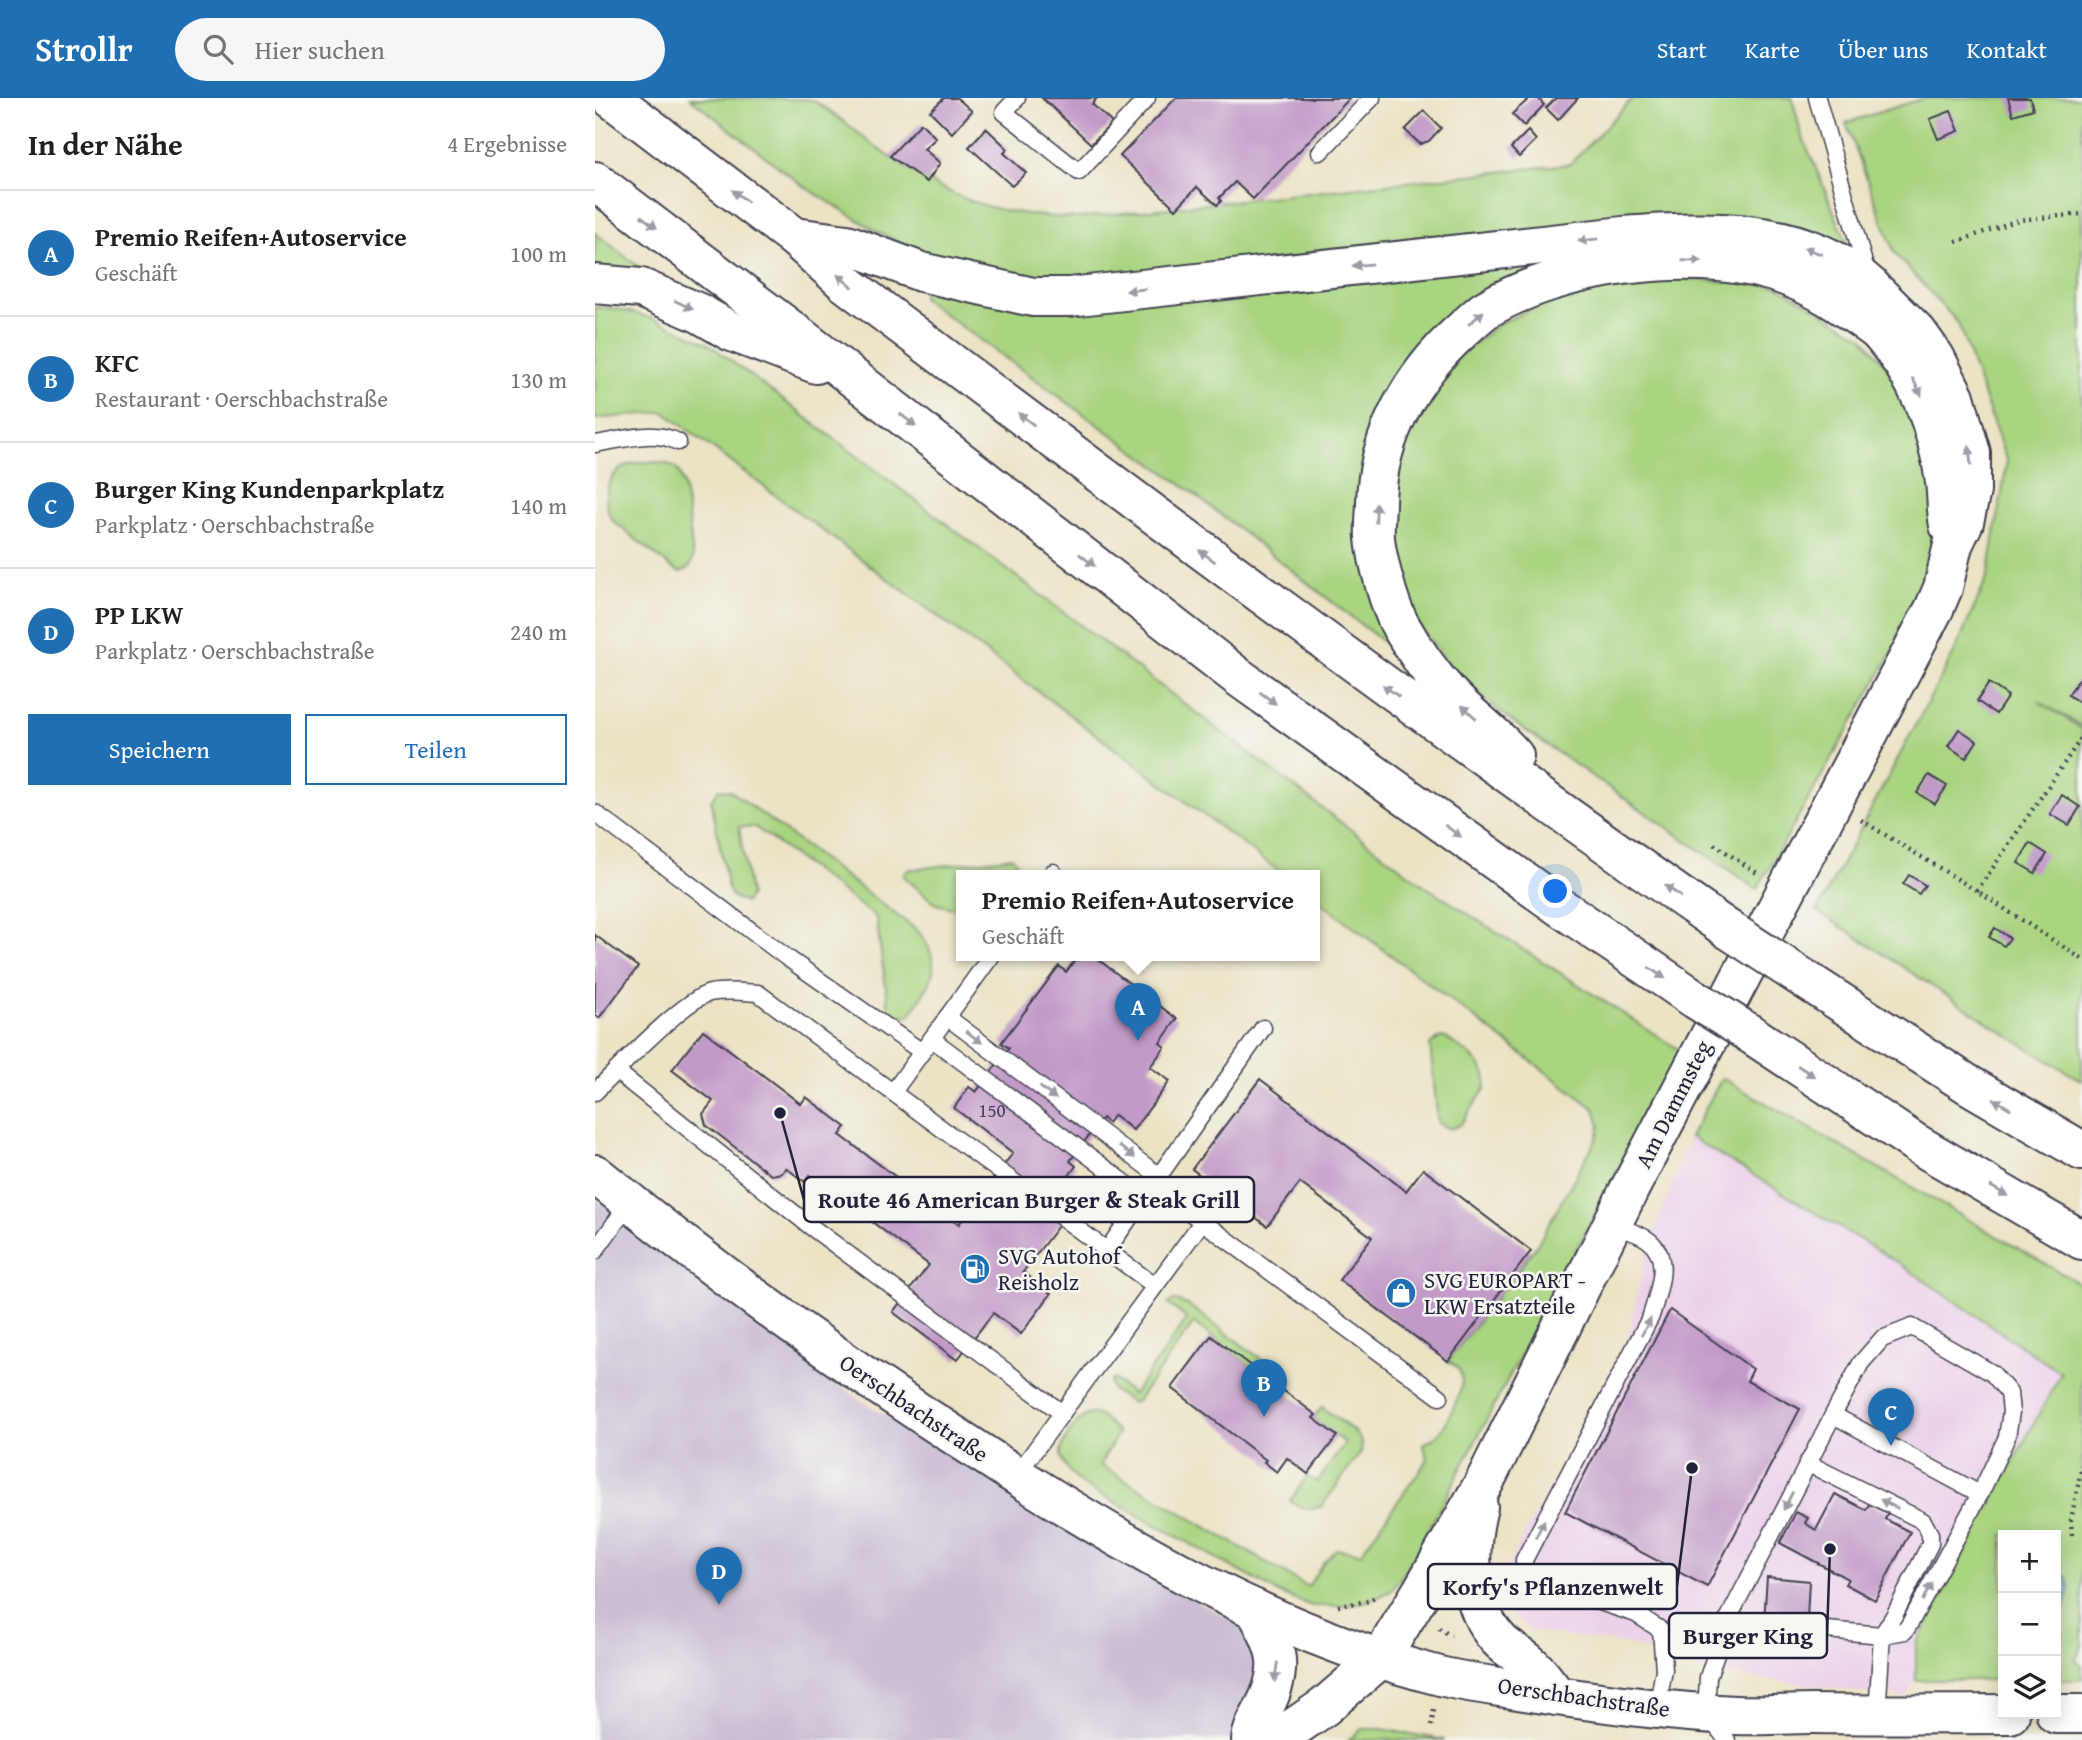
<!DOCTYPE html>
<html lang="de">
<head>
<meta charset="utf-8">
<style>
	:root { --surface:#fff; --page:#f6f6f6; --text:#202124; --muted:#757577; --line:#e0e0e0; --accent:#1f6fb2 }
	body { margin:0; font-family:"Gentium Book Plus",serif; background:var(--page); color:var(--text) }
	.controls { position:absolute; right:21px; bottom:21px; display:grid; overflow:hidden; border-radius:0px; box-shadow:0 4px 18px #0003 }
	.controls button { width:63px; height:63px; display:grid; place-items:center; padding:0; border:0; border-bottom:2px solid var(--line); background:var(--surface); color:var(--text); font:35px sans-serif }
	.you { position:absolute; left:961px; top:794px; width:24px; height:24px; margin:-18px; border:5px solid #fff; border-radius:50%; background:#1a73e8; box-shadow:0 0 0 10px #1a73e833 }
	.badge { display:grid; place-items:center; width:46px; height:46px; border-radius:50%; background:var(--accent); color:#fff; font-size:23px; font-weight:700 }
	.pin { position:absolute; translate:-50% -58px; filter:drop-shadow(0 2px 4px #0008) }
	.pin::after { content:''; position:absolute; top:37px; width:24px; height:21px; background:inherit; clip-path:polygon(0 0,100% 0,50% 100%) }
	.popup { position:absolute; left:361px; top:772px; width:364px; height:91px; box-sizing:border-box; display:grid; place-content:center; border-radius:0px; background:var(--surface); filter:drop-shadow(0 2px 5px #0005); font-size:23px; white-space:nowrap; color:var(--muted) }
	.popup b { font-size:26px; color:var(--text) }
	.popup::after { content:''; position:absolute; left:50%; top:100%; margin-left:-14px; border:14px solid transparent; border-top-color:var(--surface) }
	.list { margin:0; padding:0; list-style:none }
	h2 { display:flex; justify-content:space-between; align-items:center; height:91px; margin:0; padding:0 28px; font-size:30px }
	h2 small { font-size:23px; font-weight:400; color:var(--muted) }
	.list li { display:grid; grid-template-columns:46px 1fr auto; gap:21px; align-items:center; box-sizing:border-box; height:126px; padding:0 28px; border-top:2px solid var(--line) }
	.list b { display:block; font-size:26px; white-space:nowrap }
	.list p { margin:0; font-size:23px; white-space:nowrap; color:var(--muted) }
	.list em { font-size:23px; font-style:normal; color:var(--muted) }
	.actions { display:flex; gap:14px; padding:21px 28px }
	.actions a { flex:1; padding:16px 0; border:2px solid var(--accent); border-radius:0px; text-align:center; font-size:24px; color:var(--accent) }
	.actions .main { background:var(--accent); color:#fff }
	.icon { flex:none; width:38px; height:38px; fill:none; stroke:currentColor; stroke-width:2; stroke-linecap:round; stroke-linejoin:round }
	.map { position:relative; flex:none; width:1487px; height:1642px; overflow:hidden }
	header { display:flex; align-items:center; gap:42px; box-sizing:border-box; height:98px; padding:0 35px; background:var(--accent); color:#fff }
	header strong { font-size:33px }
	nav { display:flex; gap:38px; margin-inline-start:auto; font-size:24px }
	.search { width:490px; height:63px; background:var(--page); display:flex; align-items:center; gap:18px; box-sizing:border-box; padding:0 24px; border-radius:38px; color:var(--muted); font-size:26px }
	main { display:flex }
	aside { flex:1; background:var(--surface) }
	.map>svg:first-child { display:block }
	.built { fill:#ecd1e9 }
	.industrial { fill:#cbbfd4 }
	.green { fill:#a9d480; stroke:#667b5e; stroke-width:2 }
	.water { fill:#5eaad7; stroke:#406689; stroke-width:2 }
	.building { fill:#c19ac7 }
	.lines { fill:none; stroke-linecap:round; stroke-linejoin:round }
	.lane-casing { stroke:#403f50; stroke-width:19 }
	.secondary-casing { stroke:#403f50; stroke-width:42 }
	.highway-casing { stroke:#403f50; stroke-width:42 }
	.path { stroke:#403f50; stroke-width:4.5; stroke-dasharray:2 5; stroke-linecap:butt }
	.lane { stroke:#fff; stroke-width:16 }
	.secondary { stroke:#fff; stroke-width:38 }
	.highway { stroke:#fff; stroke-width:38 }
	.highway-bridge-casing { stroke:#403f50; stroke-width:42; stroke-linecap:butt }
	.highway-bridge { stroke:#fff; stroke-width:38 }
	.oneway { fill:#9c9ca7 }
	.labels { text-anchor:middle; stroke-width:5; stroke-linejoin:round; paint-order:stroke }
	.number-label { font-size:19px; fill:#4a405e }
	.street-label { font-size:23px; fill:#22223b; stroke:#f6f6f2 }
	.poi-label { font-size:23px; fill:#22223b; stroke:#f6f6f2; text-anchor:start }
	.leader { fill:none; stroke:#22223b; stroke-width:2.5 }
	.callout-dot { fill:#22223b; stroke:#f6f6f2; stroke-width:2.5 }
	.callout { fill:#f6f6f2; stroke:#22223b; stroke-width:2.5 }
	.callout-label { font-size:24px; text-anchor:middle; font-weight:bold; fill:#22223b }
</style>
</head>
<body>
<header>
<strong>Strollr</strong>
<div class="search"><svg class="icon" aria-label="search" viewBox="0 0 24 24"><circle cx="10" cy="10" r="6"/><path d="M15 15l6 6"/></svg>Hier suchen</div>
<nav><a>Start</a><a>Karte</a><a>Über uns</a><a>Kontakt</a></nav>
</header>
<main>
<aside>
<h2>In der Nähe<small>4 Ergebnisse</small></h2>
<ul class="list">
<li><span class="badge">A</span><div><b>Premio Reifen+Autoservice</b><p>Geschäft</p></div><em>100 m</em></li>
<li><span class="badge">B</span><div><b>KFC</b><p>Restaurant · Oerschbachstraße</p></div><em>130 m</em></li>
<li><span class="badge">C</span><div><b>Burger King Kundenparkplatz</b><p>Parkplatz · Oerschbachstraße</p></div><em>140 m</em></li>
<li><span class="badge">D</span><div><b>PP LKW</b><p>Parkplatz · Oerschbachstraße</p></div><em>240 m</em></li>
</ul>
<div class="actions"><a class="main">Speichern</a><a>Teilen</a></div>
</aside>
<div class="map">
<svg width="1487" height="1642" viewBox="0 0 1487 1642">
	<rect width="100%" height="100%" fill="#f6f6f2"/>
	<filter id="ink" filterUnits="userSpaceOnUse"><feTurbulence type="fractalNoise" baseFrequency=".0143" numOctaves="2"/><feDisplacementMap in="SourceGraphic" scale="14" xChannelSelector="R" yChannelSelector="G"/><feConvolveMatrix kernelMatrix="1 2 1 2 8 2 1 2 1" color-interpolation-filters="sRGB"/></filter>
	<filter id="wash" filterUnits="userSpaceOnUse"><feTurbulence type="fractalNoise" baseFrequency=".00686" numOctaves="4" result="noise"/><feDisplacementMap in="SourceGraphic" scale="28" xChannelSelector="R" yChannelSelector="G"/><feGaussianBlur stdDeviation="1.57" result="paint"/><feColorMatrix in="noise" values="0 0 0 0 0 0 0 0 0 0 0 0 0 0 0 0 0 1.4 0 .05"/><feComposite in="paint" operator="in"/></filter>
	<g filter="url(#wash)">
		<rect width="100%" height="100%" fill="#ebe3c4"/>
		<polygon class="built" points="1095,1039 1305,1166 1467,1275 1321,1546 1321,1582 1310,1600 1093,1571 1036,1547 936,1533 917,1517 912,1502 912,1469 1032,1243 1052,1152"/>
		<polygon class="industrial" points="0,1100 262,1300 501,1449 646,1527 664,1577 646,1611 693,1642 0,1642"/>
		<g class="green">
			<path d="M95 0C114 0 207 0 217 2 238 13 261 34 281 49 352 100 395 118 482 120L975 66 1038 0H1197L1206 35 1253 147 1156 122 494 186 435 182 329 156 283 134 207 87Z"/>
			<polygon points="1329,0 1487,0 1487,628 1443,603 1487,631 1487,983 1423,944 1222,813 1361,551 1393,478 1412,364 1363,225 1300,156 1251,25"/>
			<polygon points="0,135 53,176 0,170"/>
			<polygon points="1070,145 950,174 791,313 798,541 792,547 590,389 327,200 330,185 379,195"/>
			<polygon points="1061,178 1183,188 1268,239 1307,287 1340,392 1337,444 1325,491 1301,548 1162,791 918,624 864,580 823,526 800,466 798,401 811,344 829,304 864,258 902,227 958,200"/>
			<path d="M0 209C41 210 77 228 114 246L830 788 1086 953 815 1467 796 1493 777 1502 748 1508H717L686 1496 485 1385C478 1377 468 1369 466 1358 464 1346 484 1316 497 1316 508 1316 516 1328 523 1335L505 1367 713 1489 727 1466 741 1451 766 1455 833 1361 828 1346C833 1344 838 1341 843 1337 849 1331 853 1321 857 1313 865 1296 876 1274 853 1263L942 1147 1002 1040 1005 1027 1000 1011 720 800V777H689L69 314 0 321Z"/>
			<path d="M63 364C71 365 79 367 83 373 92 386 95 441 98 459 96 467 95 472 85 474L77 470 18 423C4 401 12 371 40 365 47 364 56 364 63 364Z"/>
			<path d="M124 691 136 693 323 833C351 869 336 885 314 918H302L294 911 281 819 160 729H144L155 797 150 805 138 799 133 791 116 702Z"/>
			<polygon points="418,759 422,765 417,777 366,777 366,812 341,806 308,778 312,772"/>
			<path d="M846 939 851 940C867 952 897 967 890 991L865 1027 855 1031 843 1025 835 947Z"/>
			<polygon points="1127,980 1487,1187 1487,1548 1480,1562 1487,1567 1487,1582 1461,1582 1461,1437 1408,1437 1408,1582 1321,1582 1321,1546 1466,1275 1305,1166 1095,1039"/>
			<polygon points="577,1203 582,1203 593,1207 673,1266 666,1276 599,1225 542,1303 538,1305 517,1292 515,1285 518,1281 538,1296 592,1221 573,1206"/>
			<path d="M727 1309 760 1334 767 1344 766 1354 727 1408C714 1414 706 1410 695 1403L712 1378 722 1384 750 1345 718 1320Z"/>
			<polygon points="767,1631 786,1631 850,1642 753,1642"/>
		</g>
		<path class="water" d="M1461 1471 1471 1478C1478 1492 1470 1512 1461 1523Z"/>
		<g id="blocks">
			<g class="building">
				<polygon points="349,0 362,0 377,13 357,35 335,13"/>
				<polygon points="447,0 502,0 497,6 517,25 496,46"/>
				<polygon points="581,0 755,0 658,101 640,84 624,100 626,103 622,107 602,89 581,111 525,58"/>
				<polygon points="935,0 943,0 949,7 929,28 917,16"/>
				<polygon points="961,0 983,0 963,22 951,10"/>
				<polygon points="1413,0 1435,0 1438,11 1418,17"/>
				<polygon points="829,13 846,30 834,43 825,46 810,32"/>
				<polygon points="1356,13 1364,33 1343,41 1335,21"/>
				<polygon points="326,25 341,40 329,51 345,65 332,84 295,58"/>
				<polygon points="391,30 413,51 409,55 431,75 417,88 374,49"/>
				<polygon points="933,33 941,42 924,59 916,50"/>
				<polygon points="1487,577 1487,606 1473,597"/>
				<polygon points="1394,585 1413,598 1401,616 1382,603"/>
				<polygon points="1364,631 1382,643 1371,660 1353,648"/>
				<polygon points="1334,677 1352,688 1340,706 1322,695"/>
				<polygon points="1467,697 1485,709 1474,727 1455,716"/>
				<polygon points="1435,745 1452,756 1440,775 1423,765"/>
				<polygon points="1314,777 1330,787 1324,796 1308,786"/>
				<polygon points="1400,830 1415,840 1409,848 1394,839"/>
				<polygon points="0,837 43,869 4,920 0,917"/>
				<polygon points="484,857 497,857 582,921 565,945 570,949 555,969 575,983 538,1032 519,1017 513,1025 507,1020 475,1063 481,1068 465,1090 482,1103 428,1174 456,1196 426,1236 398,1215 362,1262 298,1214 334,1167 215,1077 210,1084 191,1070 187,1075 176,1077 111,1027 108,1016 118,1003 77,972 108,932 206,1006 211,999 251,1029 245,1037 364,1126 418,1055 359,1010 374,989 381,994 414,950 406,945 464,868 471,874"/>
				<polygon points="665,981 811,1093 828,1071 936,1153 853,1263 744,1182 777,1139 705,1085 672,1128 597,1071"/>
				<polygon points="1075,1212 1158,1271 1152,1283 1205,1311 1112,1489 970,1414"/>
				<polygon points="616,1238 721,1317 718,1320 742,1338 713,1376 692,1360 682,1374 669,1364 671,1362 577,1290"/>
				<polygon points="1240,1396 1271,1412 1274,1406 1293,1415 1290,1421 1315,1434 1280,1502 1250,1486 1253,1481 1185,1445 1201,1414 1213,1420 1210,1425 1221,1432"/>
				<polygon points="1172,1479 1214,1483 1210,1556 1167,1553"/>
			</g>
		</g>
	</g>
	<g filter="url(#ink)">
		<use href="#blocks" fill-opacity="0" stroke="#403f50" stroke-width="2"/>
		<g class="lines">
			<g class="lane-casing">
				<g id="lane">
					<polyline points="422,0 409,14 484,74 552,0"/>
					<polyline points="1222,0 1273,179"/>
					<polyline points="725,54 777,0"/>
					<path d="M0 346C27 342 58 331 83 344"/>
					<polyline points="0,715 191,859 327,954"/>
					<polyline points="456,777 458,774"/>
					<polyline points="352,919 564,1078"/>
					<polyline points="337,941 549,1099"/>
					<polyline points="21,973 215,1128 467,1315"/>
					<path d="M0 994C21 973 89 901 115 895 131 892 147 894 163 895L560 1188"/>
					<polyline points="298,994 397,857"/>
					<polyline points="558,1087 845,1299"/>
					<path d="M1016 1127C1028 1131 1042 1134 1052 1141 1078 1159 1063 1193 1056 1218L929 1462 930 1475 941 1483 1041 1516 1066 1532 1069 1572 1062 1610"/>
					<polyline points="512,1152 668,930"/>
					<polyline points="0,1153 35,1104"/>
					<polyline points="1238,1317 1266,1265 1287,1241 1317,1229 1397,1275 1414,1295 1416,1314 1412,1339 1385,1396"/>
					<polyline points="1212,1365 1328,1423 1335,1436 1335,1446 1300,1516 1287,1537"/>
					<polyline points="421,1378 607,1124"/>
					<polyline points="1132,1523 1238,1317 1385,1396 1314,1527 1310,1533 1287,1537"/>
					<polyline points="1132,1642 1111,1615 1113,1579 1132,1523 1287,1537 1282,1617"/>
				</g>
			</g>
			<g class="secondary-casing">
				<g id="secondary">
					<path d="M1283 233C1322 277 1342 326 1350 384 1352 399 1351 413 1354 427"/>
					<path d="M0 1076C124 1177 253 1270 388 1356 529 1448 680 1536 845 1578 872 1585 901 1588 930 1593 999 1604 1070 1614 1140 1617 1166 1618 1192 1616 1218 1616 1284 1617 1349 1616 1415 1616"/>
					<path d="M883 1409C872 1452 872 1508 904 1542 912 1551 925 1557 934 1565 945 1574 953 1587 962 1598"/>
					<polyline points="1461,1616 1487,1616"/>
					<path d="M656 1642C657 1631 663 1622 668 1612 690 1570 683 1550 660 1511"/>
					<polyline points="681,1642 729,1609 785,1561 828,1491 890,1383 1034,1092 1339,511 1348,490 1358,447 1369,424 1376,393 1376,355 1360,299 1340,259 1322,234 1275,188"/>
				</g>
			</g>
			<g class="highway-casing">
				<g id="highway">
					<path d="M16 0 199 139 249 184C541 404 833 623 1134 832"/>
					<polyline points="0,83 212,244 642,578 965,809 1100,901"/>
					<path d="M199 139 252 146 326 174 384 187 438 199H474L1028 138C1112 132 1208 126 1275 188"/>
					<polyline points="0,186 46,190 104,215 137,234 221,266"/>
					<path d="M919 658C899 635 874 618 854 596 836 576 818 550 805 527 794 507 782 462 780 440 779 428 781 415 781 403 783 336 817 278 866 233 874 226 882 218 890 212 964 167 1095 149 1178 174 1219 186 1249 208 1283 233"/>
					<polyline points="1197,873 1374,987 1487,1053"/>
					<polyline points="1154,935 1322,1046 1487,1142"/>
				</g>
			</g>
			<g class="path">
				<polyline points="1361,144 1423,122 1487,116"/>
				<polyline points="1266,722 1382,793 1487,861"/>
				<polyline points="1119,746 1162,775"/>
				<polyline points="1382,793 1487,639"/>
				<polyline points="1477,1437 1476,1422 1487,1367"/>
				<polyline points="743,1508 773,1503 782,1498"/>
				<polyline points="844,1530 856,1538"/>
				<polyline points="836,1628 839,1612"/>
			</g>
			<use href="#lane" class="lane"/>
			<use href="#secondary" class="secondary"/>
			<use href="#highway" class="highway"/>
			<g class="highway-bridge-casing">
				<g id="highway-bridge">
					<polyline points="1134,832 1197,873"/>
					<polyline points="1100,901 1154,935"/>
				</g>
			</g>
			<use href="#highway-bridge" class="highway-bridge"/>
		</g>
		<defs><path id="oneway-solid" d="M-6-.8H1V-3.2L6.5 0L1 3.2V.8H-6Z" transform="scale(1.75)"/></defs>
		<g class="oneway">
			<use href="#oneway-solid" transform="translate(145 98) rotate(-143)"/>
			<use href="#oneway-solid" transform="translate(54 124) rotate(37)"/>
			<use href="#oneway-solid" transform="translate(993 142) rotate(174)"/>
			<use href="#oneway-solid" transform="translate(1218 153) rotate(-159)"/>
			<use href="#oneway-solid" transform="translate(1097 163) rotate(2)"/>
			<use href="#oneway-solid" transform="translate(767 167) rotate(174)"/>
			<use href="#oneway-solid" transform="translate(250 183) rotate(-141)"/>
			<use href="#oneway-solid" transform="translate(541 192) rotate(174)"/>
			<use href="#oneway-solid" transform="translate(89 207) rotate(25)"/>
			<use href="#oneway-solid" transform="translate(881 220) rotate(-41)"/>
			<use href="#oneway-solid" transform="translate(1322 289) rotate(63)"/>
			<use href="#oneway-solid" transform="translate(431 321) rotate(-143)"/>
			<use href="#oneway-solid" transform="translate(313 322) rotate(38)"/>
			<use href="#oneway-solid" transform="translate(1375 358) rotate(-95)"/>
			<use href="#oneway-solid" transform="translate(781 415) rotate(-89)"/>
			<use href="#oneway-solid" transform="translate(612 458) rotate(-144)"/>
			<use href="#oneway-solid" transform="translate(492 462) rotate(38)"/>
			<use href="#oneway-solid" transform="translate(796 593) rotate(-144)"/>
			<use href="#oneway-solid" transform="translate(673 600) rotate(36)"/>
			<use href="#oneway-solid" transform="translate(874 614) rotate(-138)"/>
			<use href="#oneway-solid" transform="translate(858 733) rotate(36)"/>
			<use href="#oneway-solid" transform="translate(1078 793) rotate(-145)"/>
			<use href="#oneway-solid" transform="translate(1062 875) rotate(34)"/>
			<use href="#oneway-solid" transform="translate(379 939) rotate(37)"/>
			<use href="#oneway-solid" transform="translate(1211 973) rotate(33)"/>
			<use href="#oneway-solid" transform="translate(453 995) rotate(37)"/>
			<use href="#oneway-solid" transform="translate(1407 1006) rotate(-150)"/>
			<use href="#oneway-solid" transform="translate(532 1054) rotate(37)"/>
			<use href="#oneway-solid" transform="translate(1404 1093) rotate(30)"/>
			<use href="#oneway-solid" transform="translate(1051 1229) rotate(-62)"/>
			<use href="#oneway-solid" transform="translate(1193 1403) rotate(117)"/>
			<use href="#oneway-solid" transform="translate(1294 1406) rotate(-153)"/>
			<use href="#oneway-solid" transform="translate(945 1431) rotate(-63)"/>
			<use href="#oneway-solid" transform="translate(1332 1494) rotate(-62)"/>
			<use href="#oneway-solid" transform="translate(681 1574) rotate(98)"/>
		</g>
	</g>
	<defs>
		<g id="fuel-disc" transform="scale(1.575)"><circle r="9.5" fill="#1f6fb2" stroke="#f6f6f2"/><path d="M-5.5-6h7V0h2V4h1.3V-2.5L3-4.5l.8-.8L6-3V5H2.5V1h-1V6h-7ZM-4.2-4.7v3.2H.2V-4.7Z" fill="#fff"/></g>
		<g id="shop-disc" transform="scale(1.575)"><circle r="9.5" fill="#1f6fb2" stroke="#f6f6f2"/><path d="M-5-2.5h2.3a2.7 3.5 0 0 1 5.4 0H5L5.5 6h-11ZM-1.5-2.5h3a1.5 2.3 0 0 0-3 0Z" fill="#fff"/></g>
	</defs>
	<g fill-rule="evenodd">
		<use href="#fuel-disc" x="380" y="1171"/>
		<use href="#shop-disc" x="806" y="1195"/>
	</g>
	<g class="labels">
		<g class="number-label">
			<text x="397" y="1019">150</text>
		</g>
		<g class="street-label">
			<text transform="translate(1078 1006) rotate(-63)" y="8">Am Dammsteg</text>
			<text transform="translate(319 1310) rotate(34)" y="8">Oerschbachstraße</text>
			<text transform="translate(989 1599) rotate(8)" y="8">Oerschbachstraße</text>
		</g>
		<g class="poi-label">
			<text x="403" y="1166">SVG Autohof<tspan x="403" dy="26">Reisholz</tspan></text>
			<text x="829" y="1190">SVG EUROPART -<tspan x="829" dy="26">LKW Ersatzteile</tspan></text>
		</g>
	</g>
	<path class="leader" d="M185 1015L209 1102M1097 1370L1082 1488M1235 1451L1232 1537"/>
	<g class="callout-dot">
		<circle cx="185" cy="1015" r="7"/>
		<circle cx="1097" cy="1370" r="7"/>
		<circle cx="1235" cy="1451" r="7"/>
	</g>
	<g class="callout">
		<rect x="209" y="1079" width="450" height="45" rx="7"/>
		<rect x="833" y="1466" width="249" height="45" rx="7"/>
		<rect x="1074" y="1515" width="158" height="45" rx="7"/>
	</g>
	<g class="callout-label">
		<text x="434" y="1110">Route 46 American Burger &amp; Steak Grill</text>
		<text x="958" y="1497">Korfy's Pflanzenwelt</text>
		<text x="1153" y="1546">Burger King</text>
	</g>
</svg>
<div class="controls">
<button>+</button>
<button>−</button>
<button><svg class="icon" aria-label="layers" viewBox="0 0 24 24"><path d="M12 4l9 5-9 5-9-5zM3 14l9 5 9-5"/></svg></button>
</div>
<div class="you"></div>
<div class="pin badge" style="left:543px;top:943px">A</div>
<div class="popup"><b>Premio Reifen+Autoservice</b>Geschäft</div>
<div class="pin badge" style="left:669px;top:1319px">B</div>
<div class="pin badge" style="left:1296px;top:1348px">C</div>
<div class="pin badge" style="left:124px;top:1507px">D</div>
</div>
</main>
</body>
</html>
